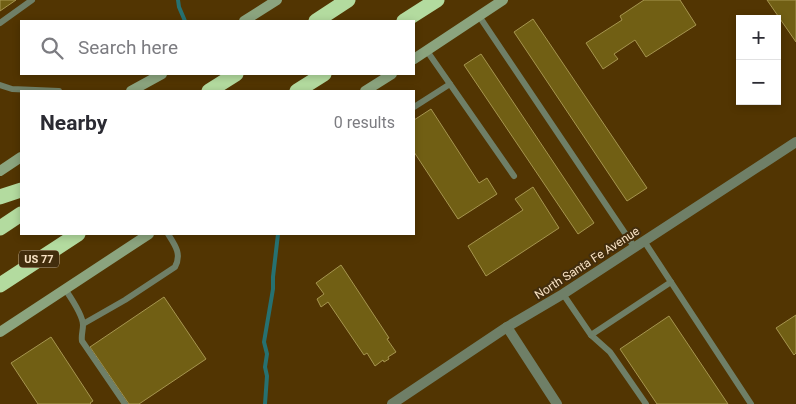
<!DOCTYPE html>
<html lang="en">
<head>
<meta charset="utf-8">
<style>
	:root { --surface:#fff; --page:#f2f2f3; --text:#2b2b33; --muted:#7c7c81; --line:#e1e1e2 }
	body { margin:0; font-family:Roboto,sans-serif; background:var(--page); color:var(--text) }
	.controls { position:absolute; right:15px; top:15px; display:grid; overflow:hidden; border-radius:0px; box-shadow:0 2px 8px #0003 }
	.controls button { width:45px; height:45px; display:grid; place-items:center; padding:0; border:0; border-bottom:1px solid var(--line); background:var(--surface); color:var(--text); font:25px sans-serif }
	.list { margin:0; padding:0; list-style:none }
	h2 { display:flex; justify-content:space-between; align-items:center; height:65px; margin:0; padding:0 20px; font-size:21px }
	h2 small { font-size:16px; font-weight:400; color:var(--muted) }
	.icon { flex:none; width:28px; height:28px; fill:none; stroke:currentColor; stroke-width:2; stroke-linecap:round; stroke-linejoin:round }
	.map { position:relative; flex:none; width:796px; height:404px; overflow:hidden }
	.search { position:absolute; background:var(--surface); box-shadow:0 2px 8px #0003; left:20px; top:20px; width:395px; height:55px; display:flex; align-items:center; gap:12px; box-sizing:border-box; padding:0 18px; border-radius:0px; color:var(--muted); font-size:19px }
	.panel { position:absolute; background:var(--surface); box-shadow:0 2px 8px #0003; left:20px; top:90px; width:395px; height:145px; border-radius:0px }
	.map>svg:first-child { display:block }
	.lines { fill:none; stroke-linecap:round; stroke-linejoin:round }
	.stream { stroke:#267171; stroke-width:4 }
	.building { fill:#715f14; stroke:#a6954f }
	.lane { stroke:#6f7f67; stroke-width:6 }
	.street { stroke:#6f7f67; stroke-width:10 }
	.secondary { stroke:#8ba47e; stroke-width:10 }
	.highway { stroke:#b3db9f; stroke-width:15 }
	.labels { text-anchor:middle; stroke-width:4; stroke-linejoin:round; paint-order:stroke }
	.shield { fill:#422d0d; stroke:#c1ac8d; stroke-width:1 }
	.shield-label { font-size:11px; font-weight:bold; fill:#f8e2c4 }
	.street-label { font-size:12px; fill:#f8e2c4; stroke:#422d0d }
</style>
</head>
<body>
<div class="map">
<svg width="796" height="404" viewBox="0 0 796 404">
	<rect width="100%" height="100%" fill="#523502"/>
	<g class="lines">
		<g class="stream">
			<polyline points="178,0 179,7 185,21"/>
			<polyline points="265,404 267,376 265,367 267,354 264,342 273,289 273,277 278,234"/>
		</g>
	</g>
	<g class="building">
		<polygon points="0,0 16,0 0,11"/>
		<polygon points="644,0 680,0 696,25 646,57 635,40 614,54 618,59 603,69 586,43 622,20 620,16"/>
		<polygon points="767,0 796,0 796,42"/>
		<polygon points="533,19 647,188 627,201 514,32"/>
		<polygon points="481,54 594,223 578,234 464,65"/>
		<polygon points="431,109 479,183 487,178 497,194 458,219 414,152 414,120"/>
		<polygon points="533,187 559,228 486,276 468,246 523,210 515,199"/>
		<polygon points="341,265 389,338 387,339 396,352 388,357 389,359 384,362 383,360 375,366 367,353 364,355 328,302 321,307 317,299 324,294 316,283"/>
		<polygon points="164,297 206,359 139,404 129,404 90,347"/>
		<polygon points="796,315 796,353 794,355 776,328"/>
		<polygon points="669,316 728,404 657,404 620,349"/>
		<polygon points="51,337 93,401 90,403 91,404 38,404 11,363"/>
	</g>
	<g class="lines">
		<g class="lane">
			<polyline points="479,16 635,248"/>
			<polyline points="0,23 32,0"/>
			<polyline points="427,51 514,176"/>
			<polyline points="0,85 12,89 59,91"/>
			<polyline points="414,107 450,84"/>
			<polyline points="644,241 751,404"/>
			<path d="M65 289C71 298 83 315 83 325 83 331 81 335 82 341L125 404"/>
			<polyline points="563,294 591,335 610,352 646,404"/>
			<path d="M83 324 125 300 175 267C182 254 175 245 168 234"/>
			<polyline points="591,335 671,282"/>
		</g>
		<g class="street">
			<polyline points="507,327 557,404"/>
			<polyline points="392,404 507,327 563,294 796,142"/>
		</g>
		<g class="secondary">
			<polyline points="244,21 277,0"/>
			<polyline points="414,59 503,0"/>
			<polyline points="131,91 162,74"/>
			<polyline points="365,91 392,74"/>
			<polyline points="0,171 21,157"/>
			<polyline points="0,332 149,234"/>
		</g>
		<g class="highway">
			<polyline points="316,21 348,0"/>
			<polyline points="404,21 437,0"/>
			<polyline points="209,91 236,74"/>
			<polyline points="297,91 324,74"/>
			<polyline points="0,197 21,190"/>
			<polyline points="0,228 21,214"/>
			<polyline points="0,285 78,234"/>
		</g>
	</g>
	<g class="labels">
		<rect class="shield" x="19" y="250.5" width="40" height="17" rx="4"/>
		<g class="shield-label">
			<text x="39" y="263">US 77</text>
		</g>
		<g class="street-label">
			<text transform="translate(587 263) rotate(-33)" y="4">North Santa Fe Avenue</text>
		</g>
	</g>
</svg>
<div class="controls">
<button>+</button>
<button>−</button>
</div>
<div class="search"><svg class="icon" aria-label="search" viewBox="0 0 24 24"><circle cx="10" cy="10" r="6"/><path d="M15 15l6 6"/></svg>Search here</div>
<section class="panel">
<h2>Nearby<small>0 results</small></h2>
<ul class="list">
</ul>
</section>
</div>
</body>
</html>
